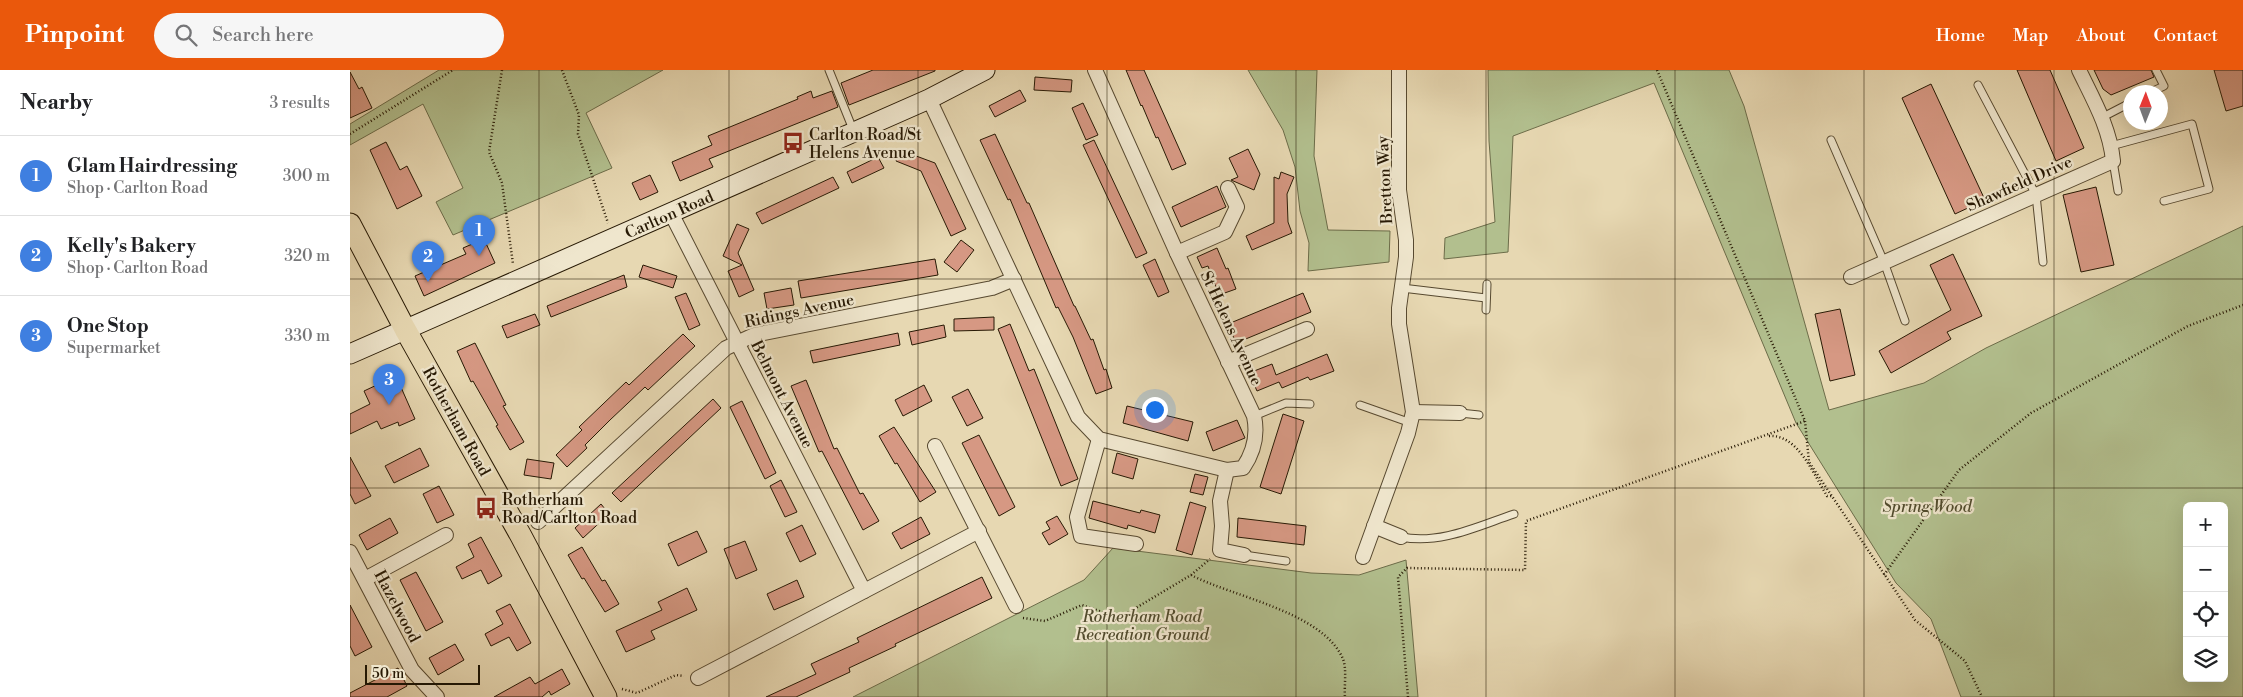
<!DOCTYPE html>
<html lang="en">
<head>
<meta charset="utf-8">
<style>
	:root { --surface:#fff; --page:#f6f6f6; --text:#202124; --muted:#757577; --line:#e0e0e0; --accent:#ea580c }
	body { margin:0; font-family:"Libre Bodoni",serif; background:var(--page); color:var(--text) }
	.controls { position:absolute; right:15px; bottom:15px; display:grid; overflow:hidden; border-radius:8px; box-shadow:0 5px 20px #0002 }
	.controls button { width:45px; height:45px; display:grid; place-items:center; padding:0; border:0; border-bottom:1px solid var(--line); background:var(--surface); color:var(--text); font:25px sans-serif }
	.compass { position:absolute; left:1773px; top:15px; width:45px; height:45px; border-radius:50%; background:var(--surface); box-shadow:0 5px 20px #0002; rotate:1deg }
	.scale { position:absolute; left:15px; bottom:12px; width:115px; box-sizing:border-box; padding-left:5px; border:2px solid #271904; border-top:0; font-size:14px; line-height:18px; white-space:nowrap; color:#271904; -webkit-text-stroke:4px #efe6cd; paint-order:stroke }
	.you { position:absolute; left:804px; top:339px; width:18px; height:18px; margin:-12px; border:4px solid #fff; border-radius:50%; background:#1a73e8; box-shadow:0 0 0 8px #1a73e833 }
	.badge { display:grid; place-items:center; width:32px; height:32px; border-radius:50%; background:var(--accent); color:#fff; font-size:16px; font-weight:700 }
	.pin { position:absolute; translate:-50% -41px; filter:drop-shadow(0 1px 2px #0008) }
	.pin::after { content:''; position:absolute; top:26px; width:18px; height:15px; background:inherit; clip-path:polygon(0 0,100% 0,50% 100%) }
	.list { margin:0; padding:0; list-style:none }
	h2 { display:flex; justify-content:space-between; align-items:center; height:65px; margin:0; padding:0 20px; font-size:21px }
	h2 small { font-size:16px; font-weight:400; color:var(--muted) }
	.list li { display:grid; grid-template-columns:32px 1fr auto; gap:15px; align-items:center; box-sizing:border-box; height:80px; padding:0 20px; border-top:1px solid var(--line) }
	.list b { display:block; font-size:19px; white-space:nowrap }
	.list p { margin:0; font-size:16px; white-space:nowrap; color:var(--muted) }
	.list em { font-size:16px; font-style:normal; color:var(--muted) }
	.icon { flex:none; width:28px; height:28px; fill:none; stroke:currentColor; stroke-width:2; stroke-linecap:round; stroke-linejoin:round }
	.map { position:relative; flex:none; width:1893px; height:627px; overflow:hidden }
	header { display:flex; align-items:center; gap:30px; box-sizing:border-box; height:70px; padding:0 25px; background:var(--accent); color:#fff }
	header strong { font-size:24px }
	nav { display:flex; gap:28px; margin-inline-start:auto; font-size:18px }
	.search { width:350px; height:45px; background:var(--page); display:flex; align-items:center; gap:12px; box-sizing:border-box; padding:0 18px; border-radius:28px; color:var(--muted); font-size:19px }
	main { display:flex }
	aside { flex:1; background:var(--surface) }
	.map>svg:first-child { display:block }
	.green { fill:#b2bf8e; stroke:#6c6c49; fill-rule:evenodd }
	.building { fill:#d69883; stroke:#271904 }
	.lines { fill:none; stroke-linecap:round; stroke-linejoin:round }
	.service-casing { stroke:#574930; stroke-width:9 }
	.minor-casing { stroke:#574930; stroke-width:16 }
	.secondary-casing { stroke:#271904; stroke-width:21 }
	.primary-casing { stroke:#271904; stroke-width:23 }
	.path { stroke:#271904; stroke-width:2.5; stroke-dasharray:1 2.5; stroke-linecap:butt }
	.service { stroke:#efe6cd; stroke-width:7 }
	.minor { stroke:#efe6cd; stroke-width:14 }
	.secondary { stroke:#efe6cd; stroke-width:19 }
	.primary { stroke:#e7d8b2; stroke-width:21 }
	.grid { fill:none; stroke:#271904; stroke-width:1; stroke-opacity:0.55 }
	.labels { text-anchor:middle; stroke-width:4.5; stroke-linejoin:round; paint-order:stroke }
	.poi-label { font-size:16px; fill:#271904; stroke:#efe6cd; text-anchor:start }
	.street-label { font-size:16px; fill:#271904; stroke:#efe6cd }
	.park-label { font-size:16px; font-style:italic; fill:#514b2d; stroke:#efe6cd }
</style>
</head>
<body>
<header>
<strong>Pinpoint</strong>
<div class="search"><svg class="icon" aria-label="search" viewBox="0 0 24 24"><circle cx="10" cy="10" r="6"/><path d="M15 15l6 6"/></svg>Search here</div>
<nav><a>Home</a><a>Map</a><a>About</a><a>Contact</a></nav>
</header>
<main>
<aside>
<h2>Nearby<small>3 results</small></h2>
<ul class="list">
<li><span class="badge" style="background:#3f7fe0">1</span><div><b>Glam Hairdressing</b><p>Shop · Carlton Road</p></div><em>300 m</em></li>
<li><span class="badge" style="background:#3f7fe0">2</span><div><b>Kelly's Bakery</b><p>Shop · Carlton Road</p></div><em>320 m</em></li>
<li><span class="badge" style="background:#3f7fe0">3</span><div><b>One Stop</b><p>Supermarket</p></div><em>330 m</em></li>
</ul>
</aside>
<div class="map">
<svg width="1893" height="627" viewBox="0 0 1893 627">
	<rect width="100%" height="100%" fill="#e7d8b2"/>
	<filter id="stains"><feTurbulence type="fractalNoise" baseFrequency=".004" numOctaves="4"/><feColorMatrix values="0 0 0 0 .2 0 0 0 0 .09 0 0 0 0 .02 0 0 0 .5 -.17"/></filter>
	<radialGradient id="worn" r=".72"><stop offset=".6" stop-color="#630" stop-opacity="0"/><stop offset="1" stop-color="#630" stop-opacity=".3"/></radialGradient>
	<g class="green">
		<polygon points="89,0 313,0 236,43 262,98 103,165 86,132 113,118 73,34 0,75 0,54"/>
		<polygon points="898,0 967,0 964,86 978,160 1040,161 1039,192 958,201 959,173 950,141 945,97 933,60"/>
		<path d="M1138 0H1379L1394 36 1479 340 1574 313 1636 278 1893 156V627H1611L1581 549 1546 513 1446 353 1304 13 1163 66 1158 182 1094 189 1095 168 1145 152 1139 71ZM1837 436H1874V608H1837Z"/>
		<polygon points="763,478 961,503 1009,505 1056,490 1068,627 503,627 734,510"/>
	</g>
	<g class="building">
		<polygon points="523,0 585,0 585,1 499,35 491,13"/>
		<polygon points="776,0 794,0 836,94 822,100 808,67 806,68 792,35 791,36"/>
		<polygon points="1667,0 1700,0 1734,78 1706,91"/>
		<polygon points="1744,0 1801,0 1804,7 1761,25 1753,19"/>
		<polygon points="1864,0 1893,0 1893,36 1876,41"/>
		<polygon points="0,2 9,19 12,17 22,38 0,48"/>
		<polygon points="685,7 722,10 721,22 684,20"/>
		<polygon points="1581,14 1635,130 1605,144 1552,28"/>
		<polygon points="670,20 676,31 645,47 639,36"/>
		<polygon points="461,21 463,28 482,21 488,37 359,89 363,97 330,111 322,92 362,75 358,66 448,29 447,27"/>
		<polygon points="733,33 748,65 736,70 722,38"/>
		<polygon points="645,64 677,133 679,133 724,236 725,236 741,270 743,269 754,300 756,299 762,318 746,324 723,267 708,237 706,238 660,129 658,130 630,70"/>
		<polygon points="744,70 797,183 786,188 733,75"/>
		<polygon points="36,72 50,100 57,96 72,126 47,139 20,80"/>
		<polygon points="898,79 910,104 904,120 881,110 888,107 879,88"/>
		<polygon points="550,80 585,93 616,159 601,166 571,101 546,91"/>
		<polygon points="528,87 534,98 502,113 497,102"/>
		<polygon points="931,102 944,107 937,124 938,152 942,163 902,180 896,166 924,153 924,107 929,109"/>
		<polygon points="300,105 308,122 290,130 282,113"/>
		<polygon points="483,107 489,118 412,154 406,143"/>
		<polygon points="867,116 876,137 831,157 822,137"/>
		<polygon points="1746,117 1764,195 1731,202 1713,125"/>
		<polygon points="387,154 399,159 388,183 404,220 389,227 378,201 392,195 373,186"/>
		<polygon points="134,169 145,193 74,226 65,206 116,184 113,178"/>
		<polygon points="611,170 624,180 607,202 594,192"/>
		<polygon points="867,178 876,199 878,198 886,219 869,225 858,196 852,198 847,187"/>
		<polygon points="1603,184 1632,246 1597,262 1601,269 1541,303 1529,281 1601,240 1580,195"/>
		<polygon points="585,189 588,205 451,228 448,211"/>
		<polygon points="805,189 819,222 808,227 793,195"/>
		<polygon points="293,195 327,206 323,218 289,207"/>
		<polygon points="274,205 277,217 201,247 197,236"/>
		<polygon points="441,218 444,235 417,239 414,223"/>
		<polygon points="336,223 350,255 339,260 325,227"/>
		<polygon points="953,223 961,242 886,273 878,254"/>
		<polygon points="1490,239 1505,305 1480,311 1465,244"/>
		<polygon points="185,244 190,255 157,268 152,256"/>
		<polygon points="644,247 644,260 604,261 604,249"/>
		<polygon points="660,254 679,301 684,299 728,409 711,416 648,259"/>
		<polygon points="594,255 596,267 562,275 559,262"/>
		<polygon points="548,263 550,275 463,293 460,281"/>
		<polygon points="333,264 345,276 298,320 295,317 260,350 235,375 237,378 217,397 206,385 232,360 229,357 276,312 279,315"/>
		<polygon points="125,273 156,335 153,336 174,372 160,380 146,356 148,355 123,311 121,312 107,281"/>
		<polygon points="977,284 984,301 960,310 958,307 932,318 929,312 907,321 899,303 922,294 926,305"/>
		<polygon points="46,306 65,349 49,356 48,352 31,359 27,351 0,364 0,344 20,334 14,321"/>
		<polygon points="456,310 484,379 487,378 510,424 513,423 529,451 513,460 472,381 469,382 441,316"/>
		<polygon points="574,315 582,331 553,346 545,330"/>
		<polygon points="618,319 633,348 617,356 602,327"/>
		<polygon points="363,329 371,338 271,432 262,423"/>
		<polygon points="392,331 426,403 415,409 380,337"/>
		<polygon points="777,336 843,352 838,371 773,353"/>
		<polygon points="933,344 954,351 931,424 910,417"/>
		<polygon points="887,350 895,368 863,381 856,362"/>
		<polygon points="544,357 586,422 570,432 547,393 545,394 529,366"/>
		<polygon points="629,365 665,437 649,446 612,373"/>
		<polygon points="70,378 79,396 44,413 35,396"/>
		<polygon points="767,383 788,389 783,409 762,403"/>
		<polygon points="0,387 21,426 5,434 0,424"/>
		<polygon points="177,389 204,393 201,409 174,405"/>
		<polygon points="845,404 858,407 853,425 840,422"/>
		<polygon points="431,410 447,442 435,447 420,416"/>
		<polygon points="89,416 104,445 87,453 73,424"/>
		<polygon points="743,431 790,443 791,440 810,445 805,463 778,455 777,459 739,448"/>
		<polygon points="840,432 856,437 842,485 826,480"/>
		<polygon points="251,434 259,444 233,468 225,458"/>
		<polygon points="707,446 718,464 699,475 692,463 700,459 696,452"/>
		<polygon points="571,447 580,464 551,479 542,463"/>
		<polygon points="40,448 48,463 17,480 9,465"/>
		<polygon points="888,448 956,456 954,475 887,467"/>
		<polygon points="452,455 466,484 450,492 436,463"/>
		<polygon points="347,461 357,482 328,496 318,474"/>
		<polygon points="131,467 152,506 138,514 131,500 112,509 106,497 124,487 118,474"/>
		<polygon points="395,471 407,500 386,509 374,479"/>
		<polygon points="232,477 252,511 255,510 269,534 255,542 234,508 232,509 218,485"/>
		<polygon points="66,502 93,552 76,561 50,510"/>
		<polygon points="632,507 642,528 545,574 546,576 499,598 500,602 446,627 416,627 466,604 461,594 509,572 507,568"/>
		<polygon points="447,510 454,527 424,540 417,524"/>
		<polygon points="337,518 347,540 301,561 305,569 276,582 266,561 312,540 308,532"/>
		<polygon points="160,534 181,573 167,581 159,567 141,576 135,564 153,554 146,541"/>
		<polygon points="0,535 22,577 5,586 0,576"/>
		<polygon points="105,574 114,590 88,605 79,588"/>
		<polygon points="48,598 57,616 37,627 0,627 0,623"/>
		<polygon points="212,599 220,614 201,625 199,621 192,627 144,627 180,607 185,614"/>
	</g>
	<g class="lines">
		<g class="service-casing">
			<g id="service">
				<polyline points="479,0 504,62"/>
				<polyline points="1628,15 1686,125 1693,192"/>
				<polyline points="1801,22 1814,16 1806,0"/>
				<polyline points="1751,48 1780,33"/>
				<polyline points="1481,70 1534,192 1555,251"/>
				<polyline points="1761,76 1842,54 1859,119 1814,131"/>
				<polyline points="1763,91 1768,121"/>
				<polyline points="1052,218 1136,228"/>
				<polyline points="1136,240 1137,214"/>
				<polyline points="1010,335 1061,353"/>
				<polyline points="1110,343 1129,345"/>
				<polyline points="904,346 936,333 960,334"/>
				<path d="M1051 467C1090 475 1128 456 1164 444"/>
				<polyline points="894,485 936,491"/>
			</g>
		</g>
		<g class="minor-casing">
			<g id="minor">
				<path d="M579 29 728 347 749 369 877 400 893 398C904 382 908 365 904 346L827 183 745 0"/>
				<polyline points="321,143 514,521"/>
				<polyline points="827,183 875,162 887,137 878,118"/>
				<path d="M1501 207 1763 91C1760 58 1743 29 1729 0"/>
				<polyline points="878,292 957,259"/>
				<polyline points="1063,342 1110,343"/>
				<polyline points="749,369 727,447 731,466 786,474"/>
				<polyline points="585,376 666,536"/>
				<polyline points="877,400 870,431 872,456 870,480 894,485"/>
				<polyline points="188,452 376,278 404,265 642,218 664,209"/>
				<polyline points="1024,456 1051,467"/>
				<polyline points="0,482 62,600 87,627"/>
				<polyline points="1013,487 1058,363 1063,342 1049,254 1049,238 1056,187 1056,170 1049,120 1049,0"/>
				<polyline points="15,509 96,465"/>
				<polyline points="348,608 629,461"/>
			</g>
		</g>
		<g class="secondary-casing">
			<polyline id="secondary" points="0,284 579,29 635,0"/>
		</g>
		<g class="primary-casing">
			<polyline id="primary" points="0,154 55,259 171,466 256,627"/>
		</g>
		<g class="path">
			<polyline points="152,0 139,82 152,113 163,194"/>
			<polyline points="212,0 229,45 228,64 258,153"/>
			<polyline points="0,64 103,0"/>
			<polyline points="1455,351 1459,392 1565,550 1615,591 1632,627"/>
			<path d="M1419 366C1448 364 1464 405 1477 426H1482"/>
			<path d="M841 505C883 527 973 542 993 589 997 599 994 616 995 627"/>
			<polyline points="1534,505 1609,400 1681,343 1838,256 1893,235"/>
			<polyline points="673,548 695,551 732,535 769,548 841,505 860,489"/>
			<polyline points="272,619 287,623 326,605 334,606"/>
			<polyline points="1058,627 1048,507 1057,498 1175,500 1176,451 1455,351 1307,0"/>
		</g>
		<use href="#service" class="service"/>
		<use href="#minor" class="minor"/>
		<use href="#secondary" class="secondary"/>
		<use href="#primary" class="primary"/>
	</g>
	<path class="grid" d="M189 0V627M379 0V627M568 0V627M757 0V627M946 0V627M1136 0V627M1325 0V627M1514 0V627M1704 0V627M0 209H1893M0 418H1893"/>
	<defs>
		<g id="bus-bare" transform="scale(1.725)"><path d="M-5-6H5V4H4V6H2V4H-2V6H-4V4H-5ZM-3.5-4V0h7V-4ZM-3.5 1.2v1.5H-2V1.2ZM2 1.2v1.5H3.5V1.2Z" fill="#8f2418" stroke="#efe6cd" stroke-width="2.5" paint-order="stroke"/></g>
	</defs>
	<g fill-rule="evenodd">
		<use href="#bus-bare" x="443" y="73"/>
		<use href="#bus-bare" x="136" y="438"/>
	</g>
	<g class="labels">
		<g class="poi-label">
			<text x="459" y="70">Carlton Road/St<tspan x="459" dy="18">Helens Avenue</tspan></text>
			<text x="152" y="435">Rotherham<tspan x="152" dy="18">Road/Carlton Road</tspan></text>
		</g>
		<g class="street-label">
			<text transform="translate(1034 110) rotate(-93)" y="6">Bretton Way</text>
			<text transform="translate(1669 113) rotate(-24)" y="6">Shawfield Drive</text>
			<text transform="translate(319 144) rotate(-24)" y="6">Carlton Road</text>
			<text transform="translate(449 240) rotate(-12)" y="6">Ridings Avenue</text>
			<text transform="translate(882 258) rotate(65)" y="6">St Helens Avenue</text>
			<text transform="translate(433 324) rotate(63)" y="6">Belmont Avenue</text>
			<text transform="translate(107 351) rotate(61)" y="6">Rotherham Road</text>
			<text transform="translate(48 536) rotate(62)" y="6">Hazelwood</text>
		</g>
		<g class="park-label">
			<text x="1577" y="442">Spring Wood</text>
			<text x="792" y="552">Rotherham Road<tspan x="792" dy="18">Recreation Ground</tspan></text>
		</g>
	</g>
	<rect width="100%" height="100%" filter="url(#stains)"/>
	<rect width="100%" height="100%" fill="url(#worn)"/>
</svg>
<div class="controls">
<button>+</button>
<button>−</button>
<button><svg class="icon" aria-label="locate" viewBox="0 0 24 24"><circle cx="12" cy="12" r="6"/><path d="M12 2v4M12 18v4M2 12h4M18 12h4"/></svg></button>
<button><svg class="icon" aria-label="layers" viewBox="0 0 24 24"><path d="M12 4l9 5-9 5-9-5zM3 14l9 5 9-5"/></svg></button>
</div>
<svg class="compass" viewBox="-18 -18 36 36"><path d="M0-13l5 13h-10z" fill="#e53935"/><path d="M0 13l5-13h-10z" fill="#757577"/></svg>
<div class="scale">50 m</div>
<div class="you"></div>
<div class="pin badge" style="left:129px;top:186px;background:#3f7fe0">1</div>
<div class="pin badge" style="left:78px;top:212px;background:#3f7fe0">2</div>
<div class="pin badge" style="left:39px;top:335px;background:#3f7fe0">3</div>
</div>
</main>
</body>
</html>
